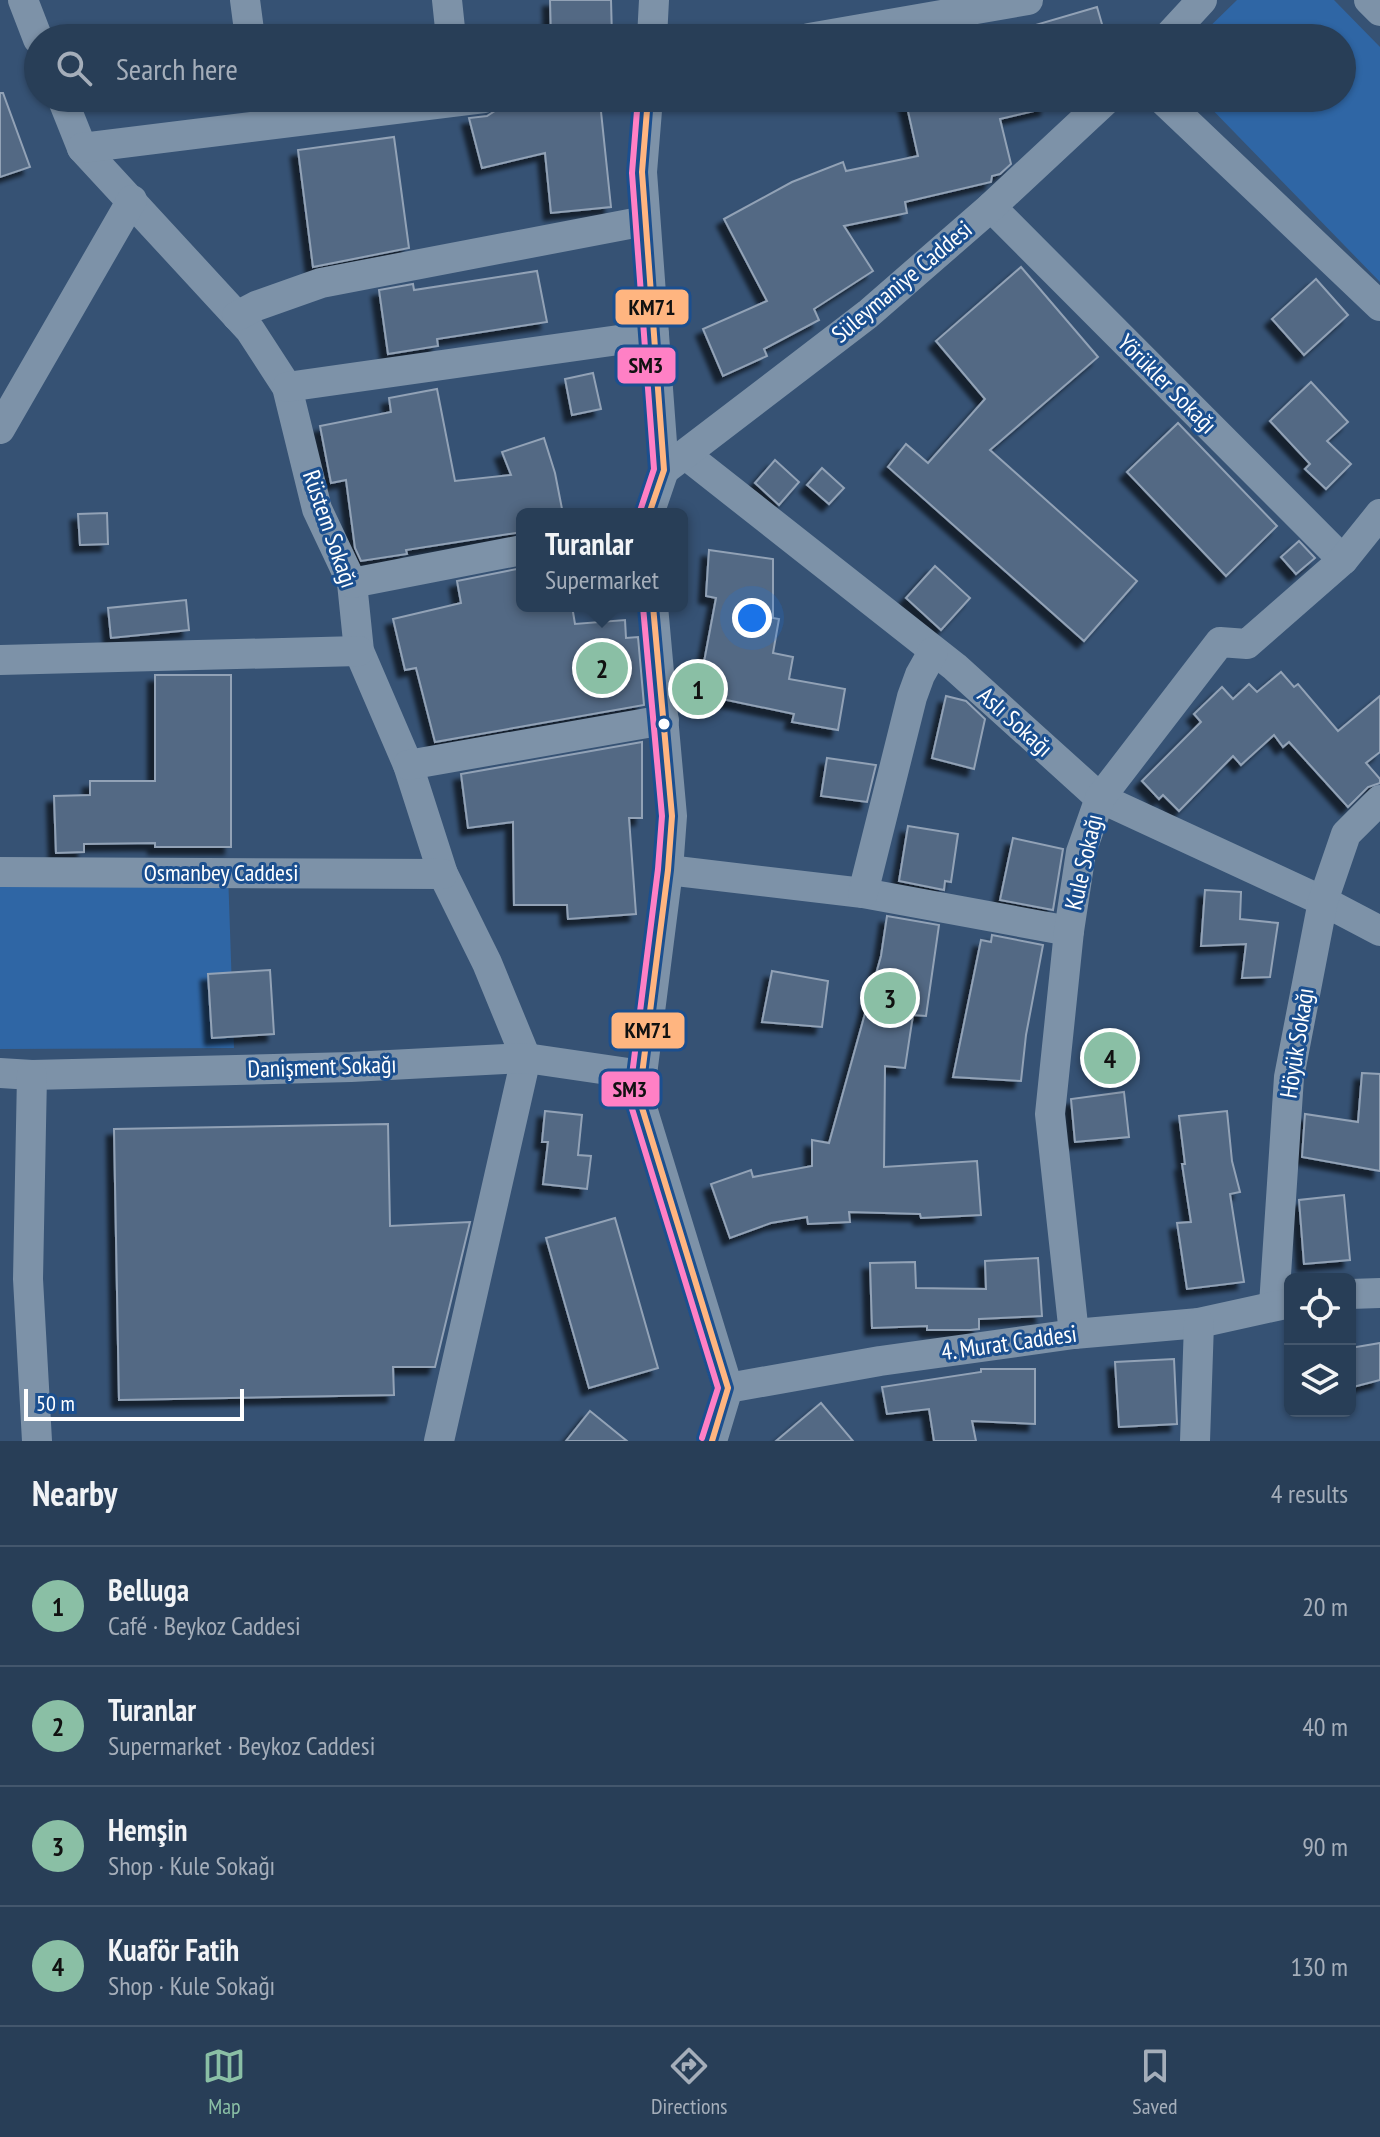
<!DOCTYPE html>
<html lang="en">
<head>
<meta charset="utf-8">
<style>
	:root { --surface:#283e57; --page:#30455d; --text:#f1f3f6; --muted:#a5aeba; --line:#44576d; --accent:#8abfa5 }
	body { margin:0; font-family:"PT Sans Narrow",sans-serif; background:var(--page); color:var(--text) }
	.controls { position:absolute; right:24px; bottom:24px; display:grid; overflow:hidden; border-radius:12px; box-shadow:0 2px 6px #0004 }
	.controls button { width:72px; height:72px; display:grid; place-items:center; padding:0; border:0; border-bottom:2px solid var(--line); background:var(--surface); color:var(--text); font:40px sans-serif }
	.scale { position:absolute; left:24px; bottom:20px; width:220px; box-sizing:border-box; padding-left:8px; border:4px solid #fff; border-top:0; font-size:22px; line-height:28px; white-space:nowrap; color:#fff; -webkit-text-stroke:6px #1b4f8f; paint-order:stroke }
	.you { position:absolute; left:752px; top:618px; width:28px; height:28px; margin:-20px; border:6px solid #fff; border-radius:50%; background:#1a73e8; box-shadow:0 0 0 12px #1a73e833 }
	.badge { display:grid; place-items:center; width:52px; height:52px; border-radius:50%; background:var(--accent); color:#111; font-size:26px; font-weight:700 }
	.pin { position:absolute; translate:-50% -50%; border:4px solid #fff; box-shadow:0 2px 8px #0006 }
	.popup { position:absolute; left:516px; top:508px; width:172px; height:104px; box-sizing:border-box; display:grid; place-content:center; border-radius:12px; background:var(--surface); filter:drop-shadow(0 2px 6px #0005); font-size:26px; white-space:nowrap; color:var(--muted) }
	.popup b { font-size:30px; color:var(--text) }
	.popup::after { content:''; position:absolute; left:50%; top:100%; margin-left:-16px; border:16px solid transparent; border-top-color:var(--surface) }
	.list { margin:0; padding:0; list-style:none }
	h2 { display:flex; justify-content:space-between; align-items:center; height:104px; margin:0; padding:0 32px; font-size:34px }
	h2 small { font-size:26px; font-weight:400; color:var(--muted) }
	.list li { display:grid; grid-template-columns:52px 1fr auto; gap:24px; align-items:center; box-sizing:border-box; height:120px; padding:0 32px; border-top:2px solid var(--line) }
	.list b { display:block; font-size:30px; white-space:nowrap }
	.list p { margin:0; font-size:26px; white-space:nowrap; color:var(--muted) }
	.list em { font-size:26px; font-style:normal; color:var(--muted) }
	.icon { flex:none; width:44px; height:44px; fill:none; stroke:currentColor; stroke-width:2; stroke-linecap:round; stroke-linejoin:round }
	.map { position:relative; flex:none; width:1380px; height:1441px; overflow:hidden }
	.search { position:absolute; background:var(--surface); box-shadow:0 2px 6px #0004; left:24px; right:24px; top:24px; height:88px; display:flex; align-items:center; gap:20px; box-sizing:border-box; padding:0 28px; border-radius:44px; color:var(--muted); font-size:30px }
	.sheet { height:584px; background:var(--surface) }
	nav { display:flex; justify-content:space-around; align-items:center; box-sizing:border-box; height:112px; border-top:2px solid var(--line); background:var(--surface); font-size:22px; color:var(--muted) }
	nav a { display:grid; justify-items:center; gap:4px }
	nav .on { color:var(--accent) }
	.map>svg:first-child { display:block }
	.green { fill:#2f66a5 }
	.building { fill:#526984; stroke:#92a2b6; stroke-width:2; filter:url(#shadow) }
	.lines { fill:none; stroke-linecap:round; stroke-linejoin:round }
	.street { stroke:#7d92a8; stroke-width:30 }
	.bus-1-casing { stroke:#1b4f8f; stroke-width:12 }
	.bus-2-casing { stroke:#1b4f8f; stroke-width:12 }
	.bus-1 { stroke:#ffb580; stroke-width:6 }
	.bus-2 { stroke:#ff80c5; stroke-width:6 }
	.bus-dot { fill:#fff; stroke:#1b4f8f; stroke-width:3 }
	.labels { text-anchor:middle; stroke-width:6; stroke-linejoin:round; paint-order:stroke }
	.street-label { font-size:24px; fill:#fff; stroke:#1b4f8f }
	.line-badge { stroke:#1b4f8f; stroke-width:3 }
	.pale-badge-label { font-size:22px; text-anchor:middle; font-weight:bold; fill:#111 }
</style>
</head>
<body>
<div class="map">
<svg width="1380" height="1441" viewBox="0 0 1380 1441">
	<defs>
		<filter id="shadow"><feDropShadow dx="-7" dy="7" stdDeviation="2" flood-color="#0009"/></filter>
	</defs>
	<rect width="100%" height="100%" fill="#365274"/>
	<g class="green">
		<polygon points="1237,0 1334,0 1380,47 1380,282 1201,98 1342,98 1342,38 1198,38"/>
		<polygon points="228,872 234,1048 0,1049 0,878"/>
	</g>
	<g class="building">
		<polygon points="550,0 611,0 612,38 551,38"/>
		<polygon points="1097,7 1106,38 1016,38 1015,31"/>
		<polygon points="0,93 3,93 30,167 0,177"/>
		<polygon points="905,98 1046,98 1047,108 1000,119 1011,164 1000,174 992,176 991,182 905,202 907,213 844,226 873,271 814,309 819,320 764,349 767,356 723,376 703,329 767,301 724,219 792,182 843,162 846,171 918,156"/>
		<polygon points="525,102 527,110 600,102 611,207 551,213 545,153 482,168 469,118 487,116 498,109"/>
		<polygon points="394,137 409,248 313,267 298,150"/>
		<polygon points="1021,267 1098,357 990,450 1137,581 1084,641 888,467 906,444 928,463 985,399 936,341"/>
		<polygon points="537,271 547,322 437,339 438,346 388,354 379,290 413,284 414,290"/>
		<polygon points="1316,279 1348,315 1304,355 1272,319"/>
		<polygon points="593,373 601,409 572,415 565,379"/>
		<polygon points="1311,382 1348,422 1327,441 1351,464 1326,489 1305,469 1310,464 1270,421"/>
		<polygon points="437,389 455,481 511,475 502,452 544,438 555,473 563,514 522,514 522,532 406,550 407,554 361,561 355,548 346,480 331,483 320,426 391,412 389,398"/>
		<polygon points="1178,423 1277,526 1226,576 1127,472"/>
		<polygon points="775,460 799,482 779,505 755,483"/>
		<polygon points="822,468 844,488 829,504 807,485"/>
		<polygon points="107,513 108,544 80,545 78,514"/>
		<polygon points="1299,541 1315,558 1296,574 1281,557"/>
		<polygon points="709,550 773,559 773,618 779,619 773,653 793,657 789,679 845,689 838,730 792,722 794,714 698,694 716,598 706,596"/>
		<polygon points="935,566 970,598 941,630 906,598"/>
		<polygon points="522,568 522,606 572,606 575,624 625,620 626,638 638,637 644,705 435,742 416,668 405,670 393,619 461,603 457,581"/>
		<polygon points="186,600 189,630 111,638 108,608"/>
		<polygon points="1281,672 1294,687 1298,684 1338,731 1380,696 1380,752 1366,763 1380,779 1380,783 1368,787 1348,807 1289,742 1283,747 1274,735 1241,765 1233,756 1179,811 1163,795 1159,799 1142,781 1201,722 1194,714 1222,687 1233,699 1249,684 1257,692"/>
		<polygon points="155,675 231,675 231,847 155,847 155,843 84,844 84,852 56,853 54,796 90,795 90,781 155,781"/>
		<polygon points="946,696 966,701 985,719 974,769 932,758"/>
		<polygon points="642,742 642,818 629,818 636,914 568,919 567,905 514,905 513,822 468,828 461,774"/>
		<polygon points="827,758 876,765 867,802 821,796"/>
		<polygon points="908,826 958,834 951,882 945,881 944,890 899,881"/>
		<polygon points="1013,838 1063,849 1053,910 1000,900"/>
		<polygon points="1205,890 1241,892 1240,919 1278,923 1270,977 1242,978 1246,944 1201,946"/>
		<polygon points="887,916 939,925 926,1016 913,1015 905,1068 885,1066 884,1167 977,1161 981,1215 921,1218 920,1214 849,1212 850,1222 808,1224 807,1217 771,1223 730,1238 711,1184 751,1170 753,1177 812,1166 812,1140 829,1143 881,956"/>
		<polygon points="992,935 1043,945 1026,1035 1021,1081 953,1077 981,940 991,942"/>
		<polygon points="270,970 274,1034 212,1038 208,974"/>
		<polygon points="772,971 828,981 822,1027 762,1022"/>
		<polygon points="1362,1073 1380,1074 1380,1171 1302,1157 1305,1114 1358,1122"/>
		<polygon points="1124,1092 1129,1137 1075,1142 1071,1099"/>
		<polygon points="545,1111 582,1115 578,1155 591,1156 587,1189 543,1184 548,1142 542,1142"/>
		<polygon points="1227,1111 1232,1161 1240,1192 1230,1194 1244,1282 1187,1289 1177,1223 1191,1222 1182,1164 1185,1164 1179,1116"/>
		<polygon points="388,1124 390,1226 470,1222 435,1367 393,1367 394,1395 119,1400 114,1129"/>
		<polygon points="1344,1195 1350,1260 1304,1264 1299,1200"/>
		<polygon points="615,1218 658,1368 589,1388 546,1238"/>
		<polygon points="1038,1258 1042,1316 979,1319 979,1329 970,1330 927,1330 927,1326 872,1328 870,1263 915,1262 916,1288 986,1289 985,1261"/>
		<polygon points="1380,1343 1380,1380 1353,1387 1350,1348"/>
		<polygon points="1174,1359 1177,1424 1119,1427 1115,1362"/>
		<polygon points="981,1369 1035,1369 1035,1424 972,1421 976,1441 934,1441 929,1409 887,1414 882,1387 981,1372"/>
		<polygon points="821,1403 853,1441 776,1441"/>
		<polygon points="590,1411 627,1441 566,1441"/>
	</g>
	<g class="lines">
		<g class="street">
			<polyline points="23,0 38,39"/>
			<polyline points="245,0 250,38"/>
			<polyline points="447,0 451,38"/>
			<polyline points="1369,0 1380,11"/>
			<polyline points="652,38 654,0"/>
			<polyline points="809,38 1028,0"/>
			<polyline points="1167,38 1202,0"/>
			<polyline points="62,98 82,148 250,330 287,387 317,509 352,583 359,651 408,765 443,874 487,963 526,1058 439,1441"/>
			<polyline points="648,98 642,172 664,470 649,514"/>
			<polyline points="1161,98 1380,306"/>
			<polyline points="82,148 484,98"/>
			<polyline points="991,207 1343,560"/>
			<polyline points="237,316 256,306 321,283 645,221"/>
			<polyline points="287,387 654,335"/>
			<polyline points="0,429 132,200"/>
			<polyline points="686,455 955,667 1100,798 1323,901 1380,931"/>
			<polyline points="664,470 868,314 991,207 1108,98"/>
			<polyline points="352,583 522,550"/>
			<polyline points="653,606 672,816 668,870 639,1098 728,1388 712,1441"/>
			<polyline points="0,660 359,651"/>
			<polyline points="408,765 664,720"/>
			<polyline points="668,870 863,893 1069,931"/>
			<polyline points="0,872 443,874"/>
			<polyline points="863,893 912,697 920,675 933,652"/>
			<polyline points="0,1073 32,1075 351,1067 526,1058 642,1075"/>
			<polyline points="32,1075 28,1279 37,1441"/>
			<polyline points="1350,1294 1380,1293"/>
			<polyline points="1274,1305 1289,1077 1323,901 1346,834 1380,800"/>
			<polyline points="1074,1334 1050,1114 1069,931 1081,852 1100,798 1220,642 1247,644 1343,560 1380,514"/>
			<polyline points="728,1388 880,1361 1074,1334 1199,1323 1290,1303"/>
			<polyline points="1195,1441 1199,1323"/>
		</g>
		<g class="bus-1-casing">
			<g id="bus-1">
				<polyline points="648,98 642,172 664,470 649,514"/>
				<polyline points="653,606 672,816 668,870 639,1098 728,1388 712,1441"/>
			</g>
		</g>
		<g class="bus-2-casing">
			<g id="bus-2">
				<polyline points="638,98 632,173 654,469 640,511"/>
				<polyline points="643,607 662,816 658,869 629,1099 718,1388 702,1438"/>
			</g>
		</g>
		<use href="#bus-1" class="bus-1"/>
		<use href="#bus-2" class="bus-2"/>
	</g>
	<circle class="bus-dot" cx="664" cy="724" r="7"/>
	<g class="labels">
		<g class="street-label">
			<text transform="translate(902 282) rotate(-40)" y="8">Süleymaniye Caddesi</text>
			<text transform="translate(1167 384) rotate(45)" y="8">Yörükler Sokağı</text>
			<text transform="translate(330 529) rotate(71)" y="8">Rüstem Sokağı</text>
			<text transform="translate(1015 722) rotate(42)" y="8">Aslı Sokağı</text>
			<text transform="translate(1084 862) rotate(-77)" y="8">Kule Sokağı</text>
			<text x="221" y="881">Osmanbey Caddesi</text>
			<text transform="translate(1297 1043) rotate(-81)" y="8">Höyük Sokağı</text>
			<text transform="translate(322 1067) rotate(-2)" y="8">Danişment Sokağı</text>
			<text transform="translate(1009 1343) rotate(-8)" y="8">4. Murat Caddesi</text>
		</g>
	</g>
	<g class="line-badge">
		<rect x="614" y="288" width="76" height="38" rx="8" fill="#ffb580"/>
		<rect x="616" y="346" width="61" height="39" rx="8" fill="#ff80c5"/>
		<rect x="610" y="1011" width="76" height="39" rx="8" fill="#ffb580"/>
		<rect x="600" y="1070" width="61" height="38" rx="8" fill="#ff80c5"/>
	</g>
	<g class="pale-badge-label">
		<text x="652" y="315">KM71</text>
		<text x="646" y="373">SM3</text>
		<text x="648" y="1038">KM71</text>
		<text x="630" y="1097">SM3</text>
	</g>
</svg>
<div class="controls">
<button><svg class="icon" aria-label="locate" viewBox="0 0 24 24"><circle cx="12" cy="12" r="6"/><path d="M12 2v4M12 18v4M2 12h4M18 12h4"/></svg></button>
<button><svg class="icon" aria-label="layers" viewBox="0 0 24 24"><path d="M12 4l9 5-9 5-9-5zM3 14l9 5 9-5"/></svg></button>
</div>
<div class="scale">50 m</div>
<div class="you"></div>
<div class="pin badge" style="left:698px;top:689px">1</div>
<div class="pin badge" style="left:602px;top:668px">2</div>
<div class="popup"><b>Turanlar</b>Supermarket</div>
<div class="pin badge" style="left:890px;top:998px">3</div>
<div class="pin badge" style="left:1110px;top:1058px">4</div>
<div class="search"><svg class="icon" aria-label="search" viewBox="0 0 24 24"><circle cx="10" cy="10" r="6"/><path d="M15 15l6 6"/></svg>Search here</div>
</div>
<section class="sheet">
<h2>Nearby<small>4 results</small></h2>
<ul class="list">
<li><span class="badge">1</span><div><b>Belluga</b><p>Café · Beykoz Caddesi</p></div><em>20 m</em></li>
<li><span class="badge">2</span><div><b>Turanlar</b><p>Supermarket · Beykoz Caddesi</p></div><em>40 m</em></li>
<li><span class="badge">3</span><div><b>Hemşin</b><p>Shop · Kule Sokağı</p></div><em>90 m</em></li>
<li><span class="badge">4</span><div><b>Kuaför Fatih</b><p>Shop · Kule Sokağı</p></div><em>130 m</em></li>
</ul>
</section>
<nav>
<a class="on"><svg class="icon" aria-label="map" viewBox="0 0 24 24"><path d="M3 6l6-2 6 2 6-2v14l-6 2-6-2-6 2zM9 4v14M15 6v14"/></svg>Map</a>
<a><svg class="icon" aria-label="directions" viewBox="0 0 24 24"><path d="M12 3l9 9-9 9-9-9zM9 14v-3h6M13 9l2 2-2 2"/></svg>Directions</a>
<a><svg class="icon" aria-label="saved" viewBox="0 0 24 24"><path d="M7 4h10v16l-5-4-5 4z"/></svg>Saved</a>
</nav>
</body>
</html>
